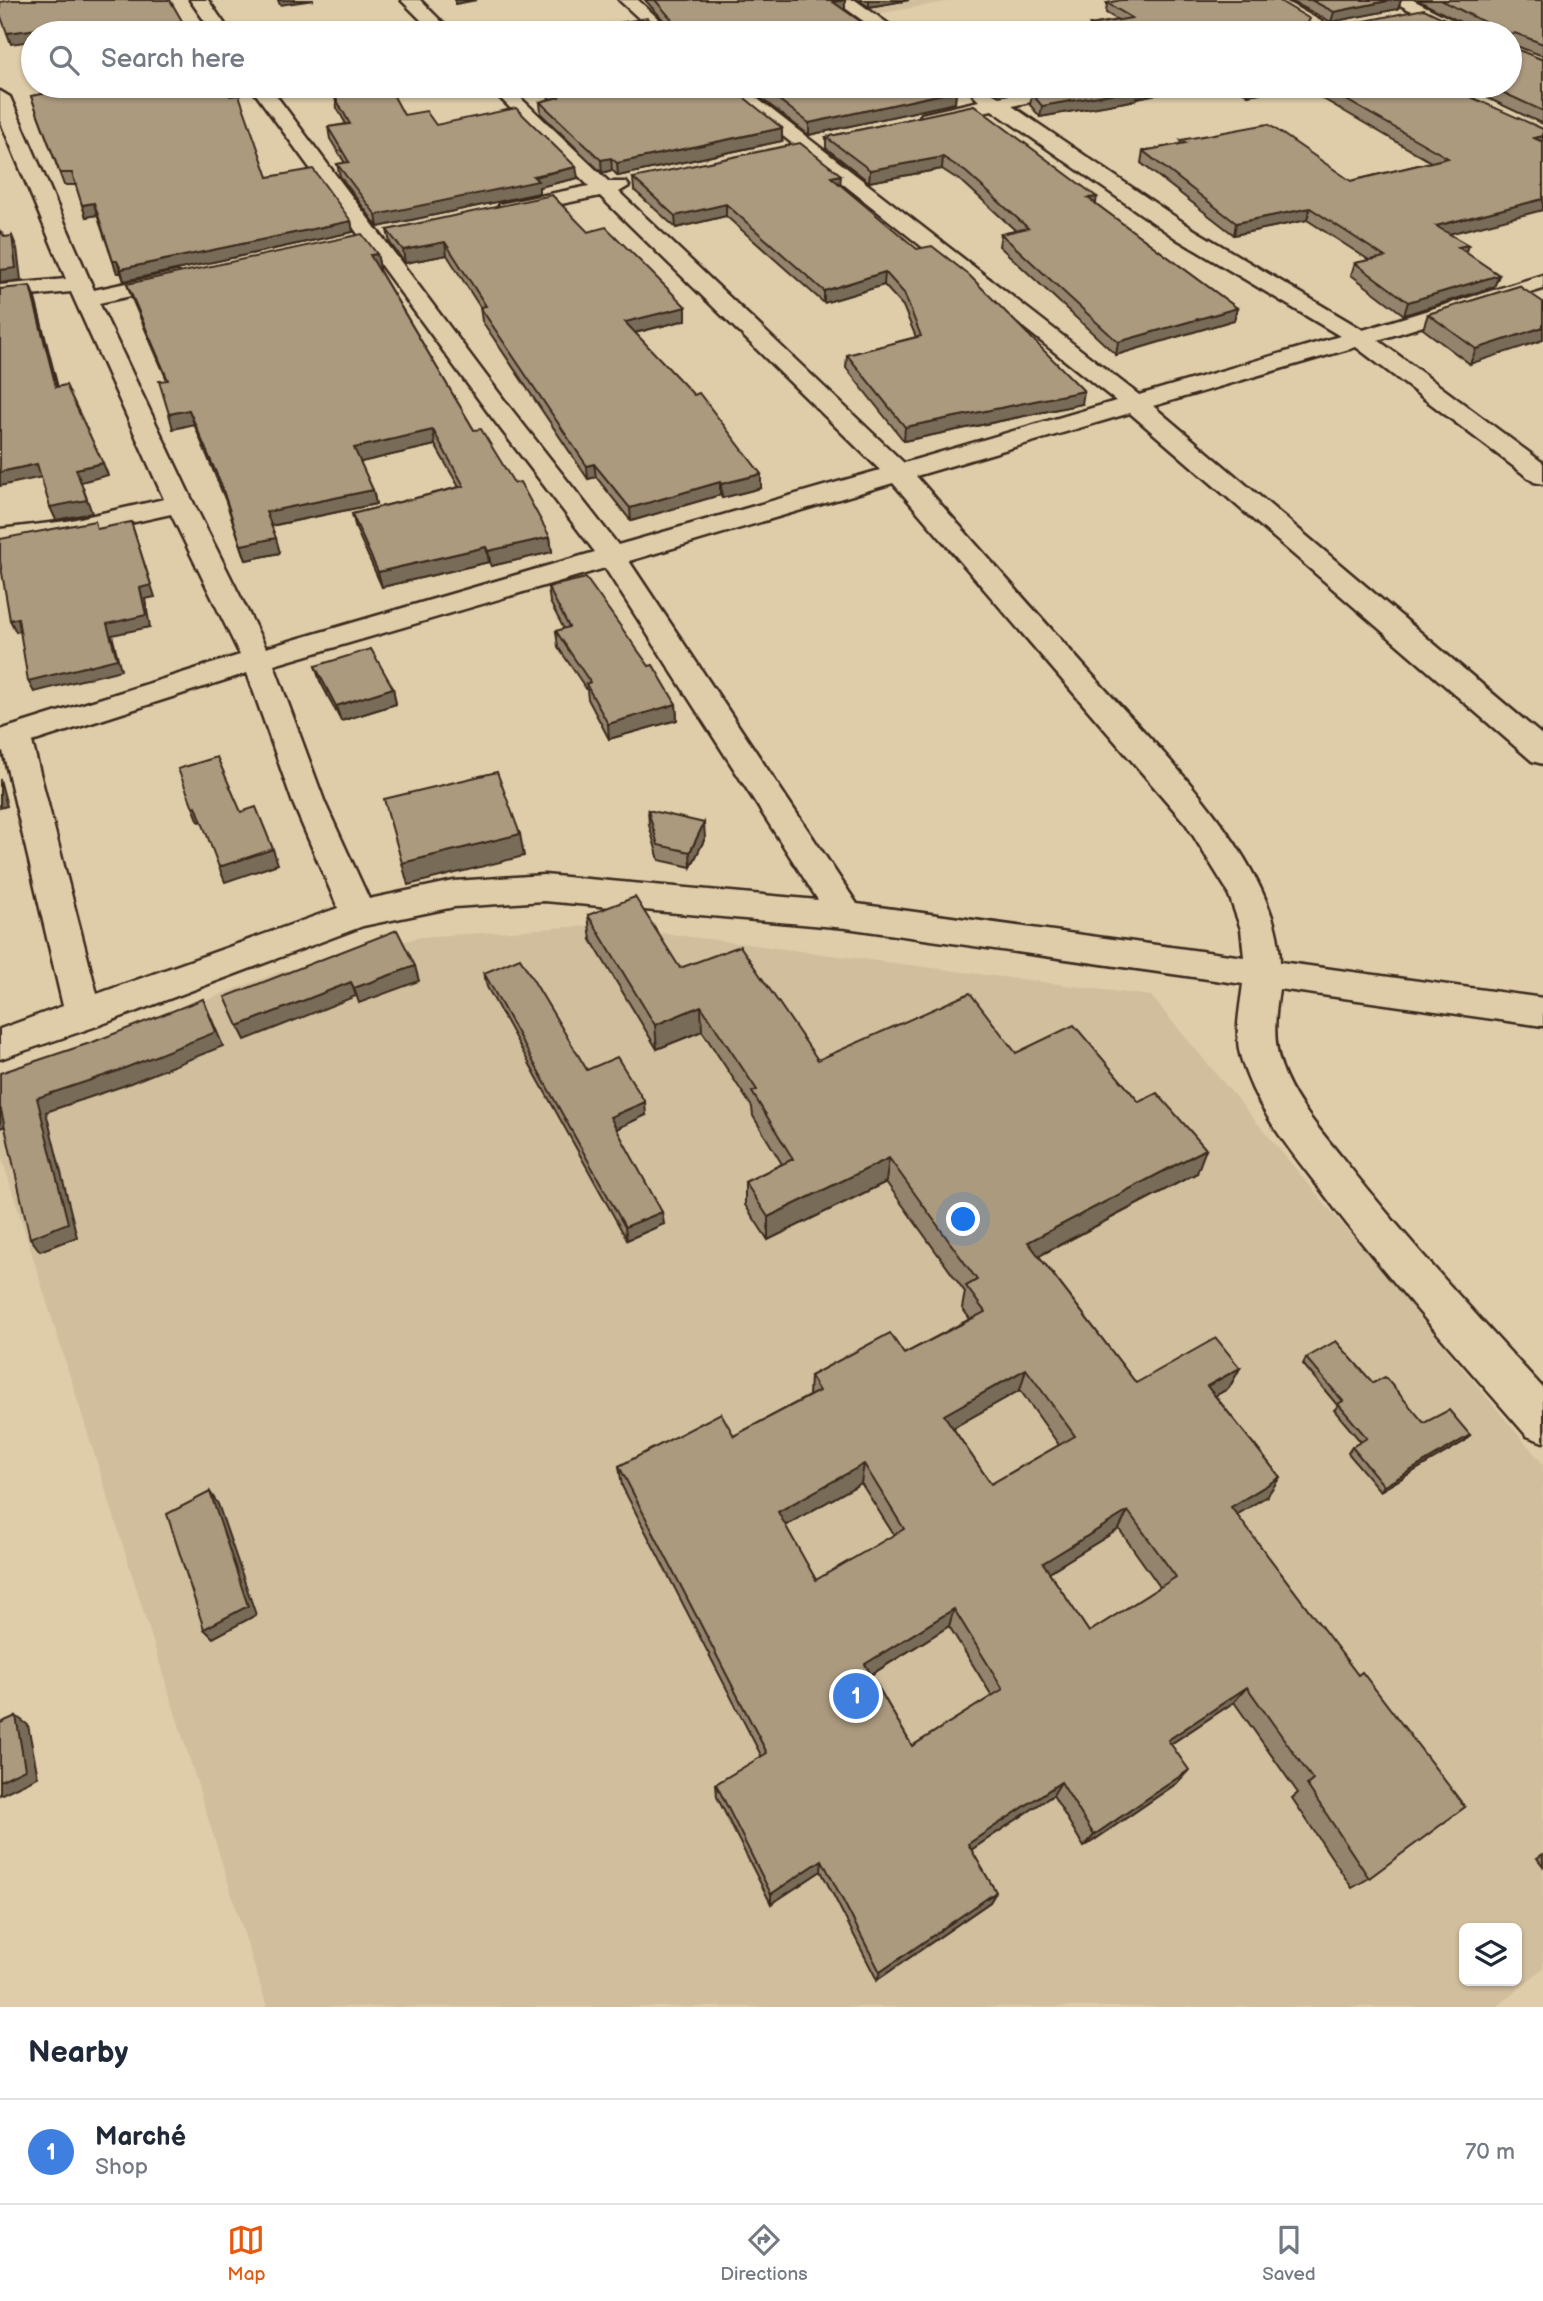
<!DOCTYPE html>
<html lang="en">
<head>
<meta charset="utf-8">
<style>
	:root { --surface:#fff; --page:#f6f6f7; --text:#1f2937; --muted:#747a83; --line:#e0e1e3; --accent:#ea580c }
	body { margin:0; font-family:"Balsamiq Sans",sans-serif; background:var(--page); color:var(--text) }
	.controls { position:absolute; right:21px; bottom:21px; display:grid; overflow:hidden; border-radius:10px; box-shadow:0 2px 5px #0004 }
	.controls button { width:63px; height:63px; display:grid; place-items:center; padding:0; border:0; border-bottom:2px solid var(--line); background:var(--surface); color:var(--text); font:35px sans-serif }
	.you { position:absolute; left:964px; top:1220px; width:24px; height:24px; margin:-18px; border:5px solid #fff; border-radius:50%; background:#1a73e8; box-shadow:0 0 0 10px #1a73e833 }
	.badge { display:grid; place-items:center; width:46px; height:46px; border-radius:50%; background:var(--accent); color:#fff; font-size:23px; font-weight:700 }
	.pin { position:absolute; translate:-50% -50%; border:4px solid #fff; box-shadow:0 2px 7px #0006 }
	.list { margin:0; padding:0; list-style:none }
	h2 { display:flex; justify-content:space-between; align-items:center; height:91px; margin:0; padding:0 28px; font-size:30px }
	h2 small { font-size:23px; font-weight:400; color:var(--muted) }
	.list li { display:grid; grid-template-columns:46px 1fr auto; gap:21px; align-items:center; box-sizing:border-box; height:105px; padding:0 28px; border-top:2px solid var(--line) }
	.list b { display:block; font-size:26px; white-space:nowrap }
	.list p { margin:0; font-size:23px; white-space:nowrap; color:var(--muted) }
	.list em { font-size:23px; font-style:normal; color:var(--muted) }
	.icon { flex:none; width:38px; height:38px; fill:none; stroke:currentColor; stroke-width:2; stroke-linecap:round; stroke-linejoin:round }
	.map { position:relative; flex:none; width:1543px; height:2007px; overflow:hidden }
	.search { position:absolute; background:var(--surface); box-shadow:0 2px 5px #0004; left:21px; right:21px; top:21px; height:77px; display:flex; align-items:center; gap:18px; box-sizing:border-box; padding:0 24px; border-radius:38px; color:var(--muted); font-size:26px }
	.sheet { height:196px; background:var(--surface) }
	nav { display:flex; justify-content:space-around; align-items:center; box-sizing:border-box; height:98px; border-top:2px solid var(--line); background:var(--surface); font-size:19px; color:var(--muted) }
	nav a { display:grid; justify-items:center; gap:4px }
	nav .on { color:var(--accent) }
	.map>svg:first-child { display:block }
	.built { fill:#d0be9d; fill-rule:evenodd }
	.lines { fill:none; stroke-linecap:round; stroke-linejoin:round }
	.minor-casing { stroke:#3b2a1e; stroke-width:5 }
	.minor { fill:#dfcdaa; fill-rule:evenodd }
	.wall { fill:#94846d; stroke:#3b2a1e; stroke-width:2; fill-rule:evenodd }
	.shaded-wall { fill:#786c59; stroke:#3b2a1e; stroke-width:2 }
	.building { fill:#ac9a7f; stroke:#3b2a1e; stroke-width:2; fill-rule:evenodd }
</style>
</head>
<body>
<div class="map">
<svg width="1543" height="2007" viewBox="0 0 1543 2007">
	<rect width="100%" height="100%" fill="#dfcdaa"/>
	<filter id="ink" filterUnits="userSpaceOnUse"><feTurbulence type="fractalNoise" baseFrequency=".0143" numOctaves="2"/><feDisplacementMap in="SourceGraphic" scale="14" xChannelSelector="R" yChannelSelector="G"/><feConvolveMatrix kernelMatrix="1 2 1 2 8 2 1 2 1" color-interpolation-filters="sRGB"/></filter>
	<g filter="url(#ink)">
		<g class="built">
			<polygon points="857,0 958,0 877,14"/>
			<path d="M599 925 1151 996 1543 1464V1968L1497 2007H267L0 1152V1079L280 972 421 937ZM1464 1928H1517V1981H1464Z"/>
		</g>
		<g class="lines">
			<g class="minor-casing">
				<g id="minor">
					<polygon points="190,0 208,0 231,33 213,33"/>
					<polygon points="401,0 420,0 453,33 434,33"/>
					<polygon points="619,0 638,0 674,33 655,33"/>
					<polygon points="834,0 855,0 901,33 880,33"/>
					<polygon points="1261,0 1283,0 1342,33 1320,33"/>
					<polygon points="1390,0 1413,0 1478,33 1455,33"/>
					<path d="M250 86H269L508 405 618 545 880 470 600 196 508 215 500 214 497 209 500 204 589 186 488 86H508L609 182H626L629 186 619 192 904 463 1116 401 720 86H741L1139 395 1340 336 1177 239 992 110 929 124 922 122 919 118 922 114 979 101 973 95 983 89 999 97 1052 86H1086L1084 90 1012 106 1193 229 1363 330 1543 275V289L1378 340 1543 463V484L1534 482 1356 347 1153 406 1543 736V764L1532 761 1130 413 916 476C972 540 1028 603 1085 667 1149 740 1279 860 1280 962L1543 998V1026L1279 989C1275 1016 1272 1042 1282 1068 1295 1104 1324 1134 1347 1164 1409 1242 1476 1315 1543 1388V1442L1527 1436C1457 1355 1385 1276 1321 1190 1290 1150 1255 1108 1241 1058 1234 1034 1240 1009 1243 984L846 928 544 901 454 907 363 926 97 1026 0 1059V1029L63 1006 3 751 0 752V730L240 655 171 514 67 537 0 545V529L67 521 164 499 71 292 0 299V285L66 279 0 120V91L10 97 94 290 177 272 188 279 185 284 99 303 194 504 266 648 595 552 490 415ZM893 483 1186 824 1227 890 1241 929 1244 957 857 904 629 561ZM605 568 818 900 544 875 454 881 369 899 325 803 274 665ZM247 673 293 803 338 908 97 994 32 742Z"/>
				</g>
			</g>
			<use href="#minor" class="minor"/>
		</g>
		<g class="wall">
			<polygon points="645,0 845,0 845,10 877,33 654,24 666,23"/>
			<polygon points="859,0 909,0 869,7"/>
			<polygon points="1289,0 1401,0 1398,9 1331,22"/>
			<polygon points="1417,0 1543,0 1543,56 1511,44 1511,47 1543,60 1543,124 1462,86 1510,86 1510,33 1089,33 1090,25 1118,20 1106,13 1107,3 1309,24 1311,25 1466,25"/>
			<polygon points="536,86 730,86 782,141 618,176 612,170 602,173 541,114 540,102 550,99"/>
			<polygon points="745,86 949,86 956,91 955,103 809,135"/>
			<polygon points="1067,86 1195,86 1137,98 1137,100 1040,117 1030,105 1032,94"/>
			<polygon points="1234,86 1446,86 1449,234 1468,245 1465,253 1499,275 1494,287 1404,315 1351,275 1355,263 1369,260 1307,220 1234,235 1141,163 1143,151 1180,144 1181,140 1351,181 1431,162 1301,86 1248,95"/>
			<polygon points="59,91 268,177 351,221 353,232 124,281 121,273 117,273 97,215 86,217 76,185 64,185 31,96"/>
			<polygon points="335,97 404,115 436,125 578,178 539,187 539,193 378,227 340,176 337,164 345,163 330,139 328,127 346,124 337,108"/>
			<polygon points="974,105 1096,204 1237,308 1234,320 1116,355 999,246 1001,234 1016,231 965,184 942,169 869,182 826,148 826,137"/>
			<polygon points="633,178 841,185 1082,404 904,441 846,368 847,355 916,337 903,306 884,285 824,303 726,216 676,228 634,190"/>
			<polygon points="387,230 588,232 686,307 686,320 635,333 761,488 722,498 720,495 631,521 596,477 588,479 482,321 480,307 447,255 405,263 390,243"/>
			<polygon points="377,254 380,268 378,268 474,430 514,483 550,537 552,552 491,566 489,562 382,587 356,529 352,514 459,487 435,445 360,462 373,490 376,504 271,526 280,553 246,560 225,499 194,424 173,429 167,380 132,299 127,284"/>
			<polygon points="1519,286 1470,364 1423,329 1428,314"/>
			<polygon points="548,587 676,704 677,720 609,739 588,699 587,690 558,647 556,631 564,629 550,602"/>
			<polygon points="315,666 393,688 396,704 341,721 320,681"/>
			<polygon points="648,810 705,838 691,867 659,860 649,825"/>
			<path d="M588 915 680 968 818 1060 1016 1053 1197 1173 1039 1256 1136 1383 1240 1368 1229 1388 1215 1396 1280 1477 1267 1496 1236 1515 1369 1878 1352 1888 1292 1798 1298 1793 1234 1702 1171 1744 1177 1783 1084 1847 1053 1795 971 1850 996 1892 990 1902 877 1980 821 1871 771 1904 717 1797 716 1784 762 1757 622 1486 619 1466 734 1436 809 1396 810 1376 904 1354 970 1319 962 1308 965 1292 886 1182 768 1240 745 1205V1182L782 1164 753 1116 752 1107 702 1031 657 1049 591 940ZM1020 1390 1059 1445 991 1484 953 1428ZM861 1483 894 1535 816 1580 785 1526ZM1119 1529 1160 1587 1089 1632 1049 1572ZM949 1626 992 1696 912 1746 871 1675Z"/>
			<polygon points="484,973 587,1070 646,1115 616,1129 664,1224 627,1240 487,987"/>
			<polygon points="1306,1358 1373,1383 1424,1423 1470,1435 1465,1441 1380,1491 1348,1453 1352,1447 1361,1442 1334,1410 1338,1406 1303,1364"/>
			<polygon points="1543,1854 1543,1866 1537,1858"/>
		</g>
		<g class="shaded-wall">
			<polygon points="278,0 314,0 280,5"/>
			<polygon points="455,0 477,0 455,4"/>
			<polygon points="845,0 845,11 833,2"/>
			<polygon points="869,0 909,0 869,7"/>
			<polygon points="1392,0 1401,0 1398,9 1331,22 1334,12"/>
			<polygon points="37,29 39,33 33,33 33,41 11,44 7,33"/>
			<polygon points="1019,86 1040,86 1019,90"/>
			<polygon points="1143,86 1195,86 1137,98 1137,100 1040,117 1042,106"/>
			<polygon points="1250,86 1301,86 1248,95"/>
			<polygon points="956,91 955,103 809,135 809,123"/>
			<polygon points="782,128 782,141 618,176 617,163"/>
			<polygon points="1543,136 1543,146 1534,138"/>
			<polygon points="943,157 942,169 869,182 870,170"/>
			<polygon points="611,158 612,170 602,173 601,160"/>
			<polygon points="576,167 578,178 539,187 539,193 378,227 376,215"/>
			<polygon points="841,175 840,187 831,177"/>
			<polygon points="1097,197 1095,208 1088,198"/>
			<polygon points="1543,199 1543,210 1433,238 1436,226"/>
			<polygon points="94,203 97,215 86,217 82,205"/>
			<polygon points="726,204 726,216 676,228 675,216"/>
			<polygon points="1310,208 1307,220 1234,235 1236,223"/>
			<polygon points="351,221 353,232 124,281 121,269"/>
			<polygon points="12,236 17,248 21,280 0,283 0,270"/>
			<polygon points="445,242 447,255 405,263 403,250"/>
			<polygon points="1468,245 1464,257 1458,247"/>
			<polygon points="377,254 380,268 373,269 370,255"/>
			<polygon points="113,261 117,261 121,273 117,273"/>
			<polygon points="885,272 884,285 824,303 824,291"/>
			<polygon points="1499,275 1494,287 1404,315 1408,302"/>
			<polygon points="30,286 35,298 61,399 56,387"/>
			<polygon points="686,307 686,320 626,335 625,322"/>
			<polygon points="1237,308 1234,320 1116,355 1118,342"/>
			<polygon points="1543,327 1543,340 1470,364 1476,349"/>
			<polygon points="1084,391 1082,404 904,441 905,427"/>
			<polygon points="189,410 194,424 173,429 169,414"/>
			<polygon points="433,430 435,445 357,463 354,448"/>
			<polygon points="103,463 108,475 81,482 92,513 56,520 50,507 76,469"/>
			<polygon points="37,464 42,477 0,486 0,472"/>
			<polygon points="594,464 596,477 588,479 587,466"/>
			<polygon points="761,474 761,488 722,498 721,484"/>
			<polygon points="720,482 720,495 631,521 630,508"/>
			<polygon points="373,490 376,504 270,526 266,512"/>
			<polygon points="131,522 155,597 145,599 150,627 112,635 121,670 34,692 28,681 107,624 140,588"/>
			<polygon points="550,537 552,552 491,566 488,551"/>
			<polygon points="276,538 280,553 246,560 241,545"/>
			<polygon points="486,547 489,562 382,587 378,572"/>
			<polygon points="18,618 23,630 16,632 10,620"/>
			<polygon points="393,688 396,704 341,721 336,706"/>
			<polygon points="676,704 677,720 609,739 608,724"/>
			<polygon points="0,779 7,806 0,808"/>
			<polygon points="196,806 202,821 199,822 193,807"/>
			<polygon points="704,823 705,838 691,867 690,852"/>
			<polygon points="520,834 524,856 408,885 402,863"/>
			<polygon points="273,849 278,864 225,882 219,867"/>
			<polygon points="415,966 419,981 359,1003 354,988"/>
			<polygon points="351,982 356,996 245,1040 238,1026"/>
			<polygon points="203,999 223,1046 123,1086 46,1112 77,1237 40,1251 30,1238 37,1098"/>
			<polygon points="701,1006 702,1031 657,1049 655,1025"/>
			<polygon points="645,1102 646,1115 612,1131 610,1117"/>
			<polygon points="1,1110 11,1124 0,1128 0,1111"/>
			<polygon points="1206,1149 1197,1173 1023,1264 1028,1242"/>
			<polygon points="889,1158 886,1182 768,1240 768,1217"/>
			<polygon points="662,1212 664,1224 627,1240 625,1227"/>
			<polygon points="1240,1368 1229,1388 1197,1406 1207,1386"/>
			<polygon points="1026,1369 1020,1390 940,1435 944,1415"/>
			<polygon points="1470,1435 1465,1441 1380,1491 1384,1486"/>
			<polygon points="864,1464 861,1483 777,1530 778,1512"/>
			<polygon points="1280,1477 1267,1496 1219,1526 1231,1507"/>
			<polygon points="210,1492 218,1504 256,1615 213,1638 204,1629"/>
			<polygon points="1128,1511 1119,1529 1036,1580 1043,1563"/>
			<polygon points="954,1609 949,1626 862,1680 865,1664"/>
			<polygon points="1247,1687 1234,1702 1157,1753 1168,1740"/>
			<polygon points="16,1716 28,1725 38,1777 0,1795 0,1781"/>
			<polygon points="1189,1770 1177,1783 1084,1847 1094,1835"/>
			<polygon points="1061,1782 1053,1795 962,1856 968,1844"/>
			<polygon points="822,1860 821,1871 771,1904 771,1894"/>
			<polygon points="996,1892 990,1902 877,1980 880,1972"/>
		</g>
		<g class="building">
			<polygon points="12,0 170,0 189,33 39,33 37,29 7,33 0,14 0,2"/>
			<polygon points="655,0 843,0 833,2 877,33 559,33 647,18 654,24 675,23"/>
			<polygon points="1121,0 1278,0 1310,19 1308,22 1311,25 1345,25 1424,9 1457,25 1481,25 1484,22 1441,0 1543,0 1543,44 1515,33 1511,35 1511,47 1543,60 1543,111 1489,86 1510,86 1510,33 1103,33 1090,25 1132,18 1107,3"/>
			<polygon points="1311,0 1392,0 1334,12"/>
			<polygon points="57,86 225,86 230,96 239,95 268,177 313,169 351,221 121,269 117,261 113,261 94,203 82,205 72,173 60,173 31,96 59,91"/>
			<polygon points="548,86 730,86 782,128 617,163 611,158 601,160 540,102 559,97"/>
			<polygon points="761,86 949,86 956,91 809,123"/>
			<polygon points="1067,86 1143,86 1136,87 1139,89 1042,106 1032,94"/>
			<polygon points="1322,86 1446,86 1543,129 1543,136 1534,138 1543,142 1543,199 1436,226 1468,245 1458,247 1499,275 1408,302 1355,263 1385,257 1310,208 1236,223 1143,151 1186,143 1181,140 1268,124 1351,181 1448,158"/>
			<polygon points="390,89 404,115 426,111 436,125 516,108 576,167 533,176 538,181 376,215 337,164 349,162 328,127 350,124 335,97"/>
			<polygon points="974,105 1097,197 1088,198 1237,308 1118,342 1001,234 1028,228 966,172 943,157 870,170 826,137"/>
			<polygon points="800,143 841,175 831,177 917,249 932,246 969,275 1084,391 905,427 847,355 921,336 904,293 885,272 824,291 726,204 675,216 633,178"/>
			<polygon points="552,195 588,232 606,227 686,307 625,322 694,395 699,393 761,474 721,484 720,482 630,508 594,464 587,466 480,307 486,306 445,242 403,250 387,230"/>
			<polygon points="0,231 5,237 12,236 16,268 0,270"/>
			<polygon points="362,234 377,254 370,255 474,430 481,429 514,483 520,482 550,537 488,551 486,547 378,572 352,514 464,486 433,430 354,448 373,490 266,512 276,538 241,545 221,484 189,410 169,414 159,381 168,380 127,284"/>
			<polygon points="30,286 56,387 66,385 103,463 76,469 87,500 50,507 37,464 0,472 0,289"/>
			<polygon points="1519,286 1543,302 1543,327 1476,349 1428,314"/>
			<polygon points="95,521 97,529 131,522 151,585 140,588 146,615 107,624 117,659 28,681 18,618 10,620 0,561 0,539"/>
			<polygon points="586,578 649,666 653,665 676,704 608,724 586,684 590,682 556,631 569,627 548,587"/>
			<polygon points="371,649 393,688 336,706 315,666"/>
			<polygon points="217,757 241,812 256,807 273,849 219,867 196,806 193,807 178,769"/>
			<polygon points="497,772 520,834 402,863 384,799"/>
			<polygon points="648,810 704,823 690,852 658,845"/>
			<path d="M635 897 680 968 740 946 818 1060 970 993 1016 1053 1074 1025 1139 1102 1157 1093 1206 1149 1028 1242 1136 1383 1216 1338 1240 1368 1207 1386 1280 1477 1231 1507 1358 1675 1362 1672 1465 1807 1369 1878 1307 1785 1313 1780 1247 1687 1168 1740 1189 1770 1094 1835 1061 1782 968 1844 996 1892 880 1972 822 1860 771 1894 716 1784 767 1753 619 1466 721 1413 734 1436 819 1391 810 1376 890 1333 904 1354 985 1312 966 1286 977 1280 889 1158 768 1217 745 1182 793 1159 752 1092 757 1090 701 1006 655 1025 588 915ZM1026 1369 1075 1436 991 1484 944 1415ZM864 1464 904 1529 816 1580 778 1512ZM1128 1511 1176 1577 1089 1632 1043 1563ZM954 1609 1003 1689 912 1746 865 1664Z"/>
			<polygon points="397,930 415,966 354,988 351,982 238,1026 225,997"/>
			<polygon points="520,958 587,1070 617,1057 645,1102 610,1117 662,1212 625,1227 484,973"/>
			<polygon points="203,999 216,1032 115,1072 37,1098 68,1223 30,1238 1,1110 0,1111 0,1073 93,1042"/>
			<polygon points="1336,1341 1373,1383 1385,1377 1424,1423 1449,1410 1470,1435 1384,1486 1352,1447 1367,1438 1338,1404 1343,1401 1306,1358"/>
			<polygon points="210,1492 248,1606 204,1629 167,1514"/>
			<polygon points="16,1716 25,1769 0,1781 0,1723"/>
		</g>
	</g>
</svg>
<div class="controls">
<button><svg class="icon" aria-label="layers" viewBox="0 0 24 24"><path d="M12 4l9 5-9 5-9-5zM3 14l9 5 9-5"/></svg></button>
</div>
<div class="you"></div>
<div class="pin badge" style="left:856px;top:1696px;background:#3f7fe0">1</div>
<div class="search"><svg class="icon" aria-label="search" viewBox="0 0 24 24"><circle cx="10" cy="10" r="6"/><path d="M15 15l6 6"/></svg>Search here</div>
</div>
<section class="sheet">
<h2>Nearby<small></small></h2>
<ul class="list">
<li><span class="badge" style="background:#3f7fe0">1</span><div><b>Marché</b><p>Shop</p></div><em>70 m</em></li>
</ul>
</section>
<nav>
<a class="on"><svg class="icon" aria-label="map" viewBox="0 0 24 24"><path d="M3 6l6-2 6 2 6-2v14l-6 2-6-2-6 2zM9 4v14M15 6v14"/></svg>Map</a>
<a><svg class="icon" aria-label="directions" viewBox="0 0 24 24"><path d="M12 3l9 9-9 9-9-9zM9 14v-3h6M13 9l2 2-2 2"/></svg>Directions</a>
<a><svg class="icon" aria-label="saved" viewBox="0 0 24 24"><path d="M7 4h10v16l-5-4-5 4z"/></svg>Saved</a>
</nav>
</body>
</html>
